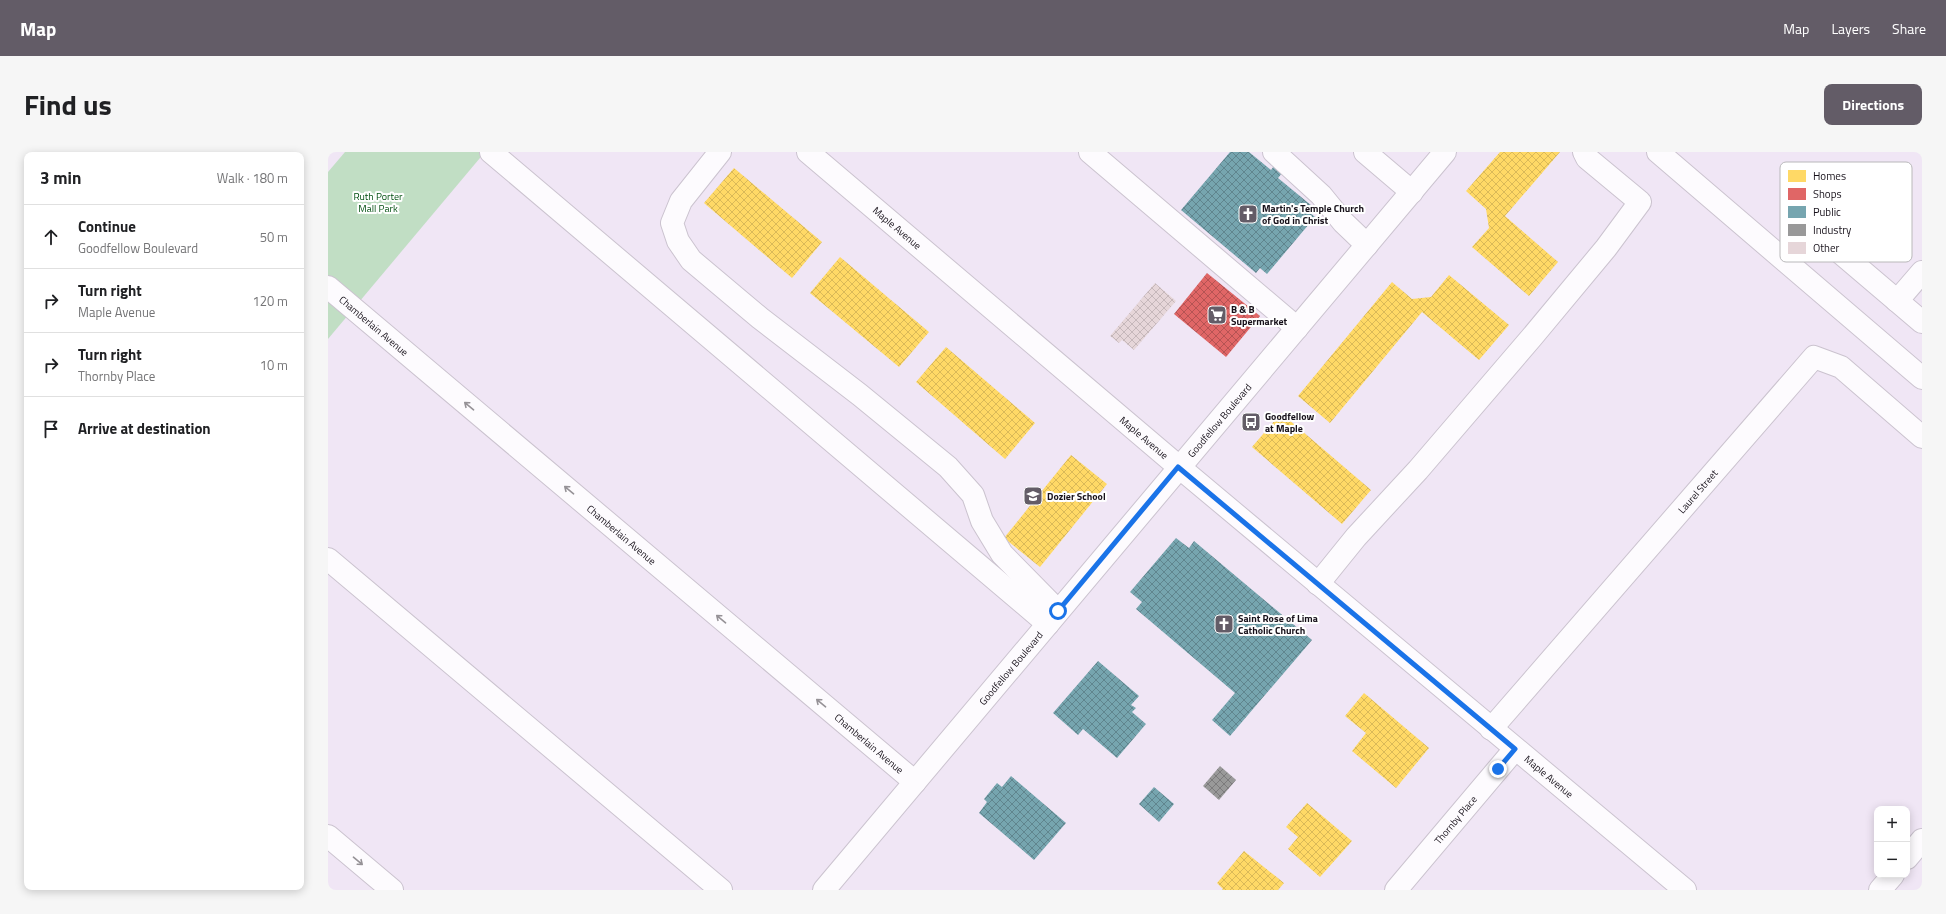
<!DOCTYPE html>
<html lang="en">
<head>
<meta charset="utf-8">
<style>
	:root { --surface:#fff; --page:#f6f6f6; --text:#202124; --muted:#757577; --line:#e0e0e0; --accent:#635c67 }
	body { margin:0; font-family:"Titillium Web",sans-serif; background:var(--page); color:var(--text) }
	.controls { position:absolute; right:12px; bottom:12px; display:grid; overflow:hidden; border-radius:8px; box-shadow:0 2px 10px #0003 }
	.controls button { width:36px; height:36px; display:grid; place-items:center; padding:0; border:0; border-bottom:1px solid var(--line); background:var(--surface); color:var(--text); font:20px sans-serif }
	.stop { position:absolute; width:12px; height:12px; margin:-9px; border:3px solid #1a73e8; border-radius:50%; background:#fff }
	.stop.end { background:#1a73e8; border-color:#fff; box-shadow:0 1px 4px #0008 }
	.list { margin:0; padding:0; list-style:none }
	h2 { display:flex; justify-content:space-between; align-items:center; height:52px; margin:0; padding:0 16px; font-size:17px }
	h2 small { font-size:13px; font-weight:400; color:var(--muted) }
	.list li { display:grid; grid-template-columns:26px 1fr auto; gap:12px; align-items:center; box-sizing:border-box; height:64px; padding:0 16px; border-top:1px solid var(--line) }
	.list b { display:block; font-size:15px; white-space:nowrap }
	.list p { margin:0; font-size:13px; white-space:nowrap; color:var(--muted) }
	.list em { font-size:13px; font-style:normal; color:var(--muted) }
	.icon { flex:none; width:22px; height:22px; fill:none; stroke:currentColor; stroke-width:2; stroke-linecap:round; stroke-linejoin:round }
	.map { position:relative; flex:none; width:1594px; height:738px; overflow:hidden; border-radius:8px }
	header { display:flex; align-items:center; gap:24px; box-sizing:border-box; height:56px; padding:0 20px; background:var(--accent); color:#fff }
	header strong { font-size:19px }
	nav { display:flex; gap:22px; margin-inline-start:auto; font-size:14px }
	.intro { display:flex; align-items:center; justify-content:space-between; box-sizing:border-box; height:96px; padding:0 24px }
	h1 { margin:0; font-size:28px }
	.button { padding:10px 18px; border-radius:8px; background:var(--accent); color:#fff; font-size:14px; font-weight:700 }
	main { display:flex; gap:24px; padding:0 24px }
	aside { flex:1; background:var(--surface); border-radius:8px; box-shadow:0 2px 10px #0003 }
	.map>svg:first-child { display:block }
	.park { fill:#c1dec4 }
	.homes { fill:url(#homes-cross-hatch) }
	.shops { fill:url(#shops-cross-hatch) }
	.public { fill:url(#public-cross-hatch) }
	.industry { fill:url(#industry-cross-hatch) }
	.building { fill:url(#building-cross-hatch) }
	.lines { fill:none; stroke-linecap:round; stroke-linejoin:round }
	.minor-casing { stroke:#cbc3cf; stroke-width:24 }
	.major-casing { stroke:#cbc3cf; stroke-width:24 }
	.minor { stroke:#fdfbfe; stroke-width:22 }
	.major { stroke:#fdfbfe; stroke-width:22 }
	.oneway { stroke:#969297 }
	.route { stroke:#1a73e8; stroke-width:5 }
	.labels { text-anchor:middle; stroke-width:4; stroke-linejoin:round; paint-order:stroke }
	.park-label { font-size:10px; fill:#004f10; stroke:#fff }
	.poi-label { font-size:10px; font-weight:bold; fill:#17111a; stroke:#fff; text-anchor:start }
	.street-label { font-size:10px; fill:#17111a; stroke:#fff }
	.key { fill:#fff; stroke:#b9b8ba; stroke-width:1 }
	.key-label { font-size:11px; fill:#17111a }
</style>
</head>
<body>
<header>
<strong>Map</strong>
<nav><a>Map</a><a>Layers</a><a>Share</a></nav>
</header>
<div class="intro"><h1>Find us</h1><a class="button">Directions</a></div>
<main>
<aside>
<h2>3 min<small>Walk · 180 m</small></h2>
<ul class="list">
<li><svg class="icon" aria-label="ahead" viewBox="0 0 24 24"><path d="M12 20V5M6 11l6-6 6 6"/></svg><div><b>Continue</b><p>Goodfellow Boulevard</p></div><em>50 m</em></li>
<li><svg class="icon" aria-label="right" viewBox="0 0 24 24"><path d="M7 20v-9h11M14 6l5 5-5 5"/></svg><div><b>Turn right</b><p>Maple Avenue</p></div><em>120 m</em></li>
<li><svg class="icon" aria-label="right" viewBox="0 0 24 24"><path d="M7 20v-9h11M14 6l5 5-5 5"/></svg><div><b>Turn right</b><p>Thornby Place</p></div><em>10 m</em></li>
<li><svg class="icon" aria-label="arrive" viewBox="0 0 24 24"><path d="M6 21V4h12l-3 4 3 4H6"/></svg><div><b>Arrive at destination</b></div></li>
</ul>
</aside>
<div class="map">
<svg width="1594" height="738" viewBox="0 0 1594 738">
	<defs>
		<pattern id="homes-cross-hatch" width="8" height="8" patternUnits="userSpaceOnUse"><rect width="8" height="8" fill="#ffd966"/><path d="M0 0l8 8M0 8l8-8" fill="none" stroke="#dab958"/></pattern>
		<pattern id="shops-cross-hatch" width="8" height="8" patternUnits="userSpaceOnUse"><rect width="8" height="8" fill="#e06666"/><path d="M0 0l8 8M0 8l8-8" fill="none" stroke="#b55353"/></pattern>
		<pattern id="public-cross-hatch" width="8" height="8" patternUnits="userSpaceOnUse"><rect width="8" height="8" fill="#76a5af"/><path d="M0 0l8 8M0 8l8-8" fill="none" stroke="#60858e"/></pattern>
		<pattern id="industry-cross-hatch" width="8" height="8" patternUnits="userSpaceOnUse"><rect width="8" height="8" fill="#999"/><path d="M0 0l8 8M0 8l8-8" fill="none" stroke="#7c7b7c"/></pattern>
		<pattern id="building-cross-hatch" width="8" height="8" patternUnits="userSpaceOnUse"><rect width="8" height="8" fill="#e6d6d9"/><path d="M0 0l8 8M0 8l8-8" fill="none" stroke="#c5b7ba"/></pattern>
	</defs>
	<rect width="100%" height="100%" fill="#f0e6f5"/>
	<polygon class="park" points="17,0 157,0 0,187 0,20"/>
	<g class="homes">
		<polygon points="1172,0 1232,0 1177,64 1230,110 1201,144 1144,95 1161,76 1158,57 1138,39"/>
		<polygon points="406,16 494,90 464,126 376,51"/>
		<polygon points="512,105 601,180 571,215 482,141"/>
		<polygon points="1121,123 1181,173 1151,208 1094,160 1002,271 970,244 1064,130 1084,147 1103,145"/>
		<polygon points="618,195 707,271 677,307 588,230"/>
		<polygon points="953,261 1043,338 1014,372 924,295"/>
		<polygon points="743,303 779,332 712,415 676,386"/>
		<polygon points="1036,541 1101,596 1068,636 1024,599 1038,581 1017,564"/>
		<polygon points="979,651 1024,689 992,725 960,697 970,685 958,675"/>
		<polygon points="916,699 956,731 950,738 894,738 895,737 889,731"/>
	</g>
	<polygon class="shops" points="879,121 932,164 898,205 846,162"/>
	<g class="public">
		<polygon points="902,0 921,0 943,18 946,14 954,21 950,26 984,54 980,59 987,65 939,122 932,116 928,121 853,58"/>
		<polygon points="848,386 861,396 866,389 984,488 902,584 884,568 907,541 808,457 814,450 802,440"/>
		<polygon points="770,509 811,544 803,553 808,556 804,560 818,572 789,606 755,577 750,583 725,561"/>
		<polygon points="683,624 738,671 706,708 651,661 659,650 656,647 669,631 674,635"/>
		<polygon points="826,635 846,652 831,670 811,652"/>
	</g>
	<polygon class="industry" points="892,614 908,628 891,648 875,634"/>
	<polygon class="building" points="827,131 848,149 806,198 794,188 791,191 782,184"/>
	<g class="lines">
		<g class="minor-casing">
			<g id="minor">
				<polyline points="163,0 720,472"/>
				<polyline points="392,0 353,49 344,71 350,89 363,108 432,166 532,243 620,315 645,343 654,369 674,402 730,459"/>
				<path id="s1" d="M480 0 851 315 1357 738"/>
				<polyline points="762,0 969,176"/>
				<polyline points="946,0 993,43 1015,70 1039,93"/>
				<polyline points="1037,0 1084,40"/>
				<polyline points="1330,0 1594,226"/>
				<polyline points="1507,96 1594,170"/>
				<path id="s2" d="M0 135 587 630"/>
				<polyline points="1569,149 1594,120"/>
				<polyline points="0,407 393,738"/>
				<polyline points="990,432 1028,385 1090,318 1204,185 1278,96 1312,50 1259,6 1256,0"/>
				<path id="s3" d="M1163 577 1486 205 1513 215 1594 285"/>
				<polyline points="0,684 64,738"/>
				<polyline points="1579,706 1594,688"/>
				<path id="s4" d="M1068 738 1187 597"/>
				<polyline points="1552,738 1565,723"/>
			</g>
		</g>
		<g class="major-casing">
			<g id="major">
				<path id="s5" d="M496 738 1117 0"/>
			</g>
		</g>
		<use href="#minor" class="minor"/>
		<use href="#major" class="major"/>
	</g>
	<defs><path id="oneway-shaft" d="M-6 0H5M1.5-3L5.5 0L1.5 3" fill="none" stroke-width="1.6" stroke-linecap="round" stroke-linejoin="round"/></defs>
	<g class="oneway">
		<use href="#oneway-shaft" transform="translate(141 254) rotate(-140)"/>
		<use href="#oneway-shaft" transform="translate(241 338) rotate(-140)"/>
		<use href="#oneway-shaft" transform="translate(393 467) rotate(-140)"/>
		<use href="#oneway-shaft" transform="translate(493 551) rotate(-140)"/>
		<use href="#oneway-shaft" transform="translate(30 709) rotate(40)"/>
	</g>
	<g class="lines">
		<polyline class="route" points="730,459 850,315 1187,597 1170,617"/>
	</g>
	<defs>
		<g id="church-square" transform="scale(1)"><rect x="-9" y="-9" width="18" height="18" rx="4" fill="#635c67" stroke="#fff"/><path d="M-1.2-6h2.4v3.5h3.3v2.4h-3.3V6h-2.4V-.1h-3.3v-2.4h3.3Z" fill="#fff"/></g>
		<g id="supermarket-square" transform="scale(1)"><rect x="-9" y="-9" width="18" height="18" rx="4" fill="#635c67" stroke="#fff"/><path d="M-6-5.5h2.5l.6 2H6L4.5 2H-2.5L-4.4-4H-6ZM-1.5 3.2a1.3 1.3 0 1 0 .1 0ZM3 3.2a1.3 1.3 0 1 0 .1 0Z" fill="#fff"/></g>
		<g id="bus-square" transform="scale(1)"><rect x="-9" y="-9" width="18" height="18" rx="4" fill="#635c67" stroke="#fff"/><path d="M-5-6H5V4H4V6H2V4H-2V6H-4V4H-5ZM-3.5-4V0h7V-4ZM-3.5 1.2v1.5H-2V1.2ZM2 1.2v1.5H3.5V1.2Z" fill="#fff"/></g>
		<g id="school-square" transform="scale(1)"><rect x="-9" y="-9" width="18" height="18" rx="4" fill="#635c67" stroke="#fff"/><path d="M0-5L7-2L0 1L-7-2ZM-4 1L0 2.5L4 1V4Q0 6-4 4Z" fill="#fff"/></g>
	</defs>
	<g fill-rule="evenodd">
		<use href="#church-square" x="920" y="62"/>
		<use href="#supermarket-square" x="889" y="163"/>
		<use href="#bus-square" x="923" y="270"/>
		<use href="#school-square" x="705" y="344"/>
		<use href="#church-square" x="896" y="472"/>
	</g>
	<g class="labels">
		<g class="park-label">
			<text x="50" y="48">Ruth Porter<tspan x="50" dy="12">Mall Park</tspan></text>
		</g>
		<g class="poi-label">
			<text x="934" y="60">Martin's Temple Church<tspan x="934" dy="12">of God in Christ</tspan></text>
			<text x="903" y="161">B &amp; B<tspan x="903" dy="12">Supermarket</tspan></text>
			<text x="937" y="268">Goodfellow<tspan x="937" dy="12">at Maple</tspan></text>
			<text x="719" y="348">Dozier School</text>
			<text x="910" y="470">Saint Rose of Lima<tspan x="910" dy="12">Catholic Church</tspan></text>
		</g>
		<g class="street-label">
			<text dy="4" stroke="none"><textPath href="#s1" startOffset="117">Maple Avenue</textPath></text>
			<text dy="4" stroke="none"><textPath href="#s2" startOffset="60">Chamberlain Avenue</textPath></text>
			<text dy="4" stroke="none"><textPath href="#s5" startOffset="614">Goodfellow Boulevard</textPath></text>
			<text dy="4" stroke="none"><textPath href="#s1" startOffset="441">Maple Avenue</textPath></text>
			<text dy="4" stroke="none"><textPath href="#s3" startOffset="315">Laurel Street</textPath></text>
			<text dy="4" stroke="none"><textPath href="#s2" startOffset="384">Chamberlain Avenue</textPath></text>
			<text dy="4" stroke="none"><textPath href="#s5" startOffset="290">Goodfellow Boulevard</textPath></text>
			<text dy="4" stroke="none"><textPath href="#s2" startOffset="708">Chamberlain Avenue</textPath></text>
			<text dy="4" stroke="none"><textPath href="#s1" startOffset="969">Maple Avenue</textPath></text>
			<text dy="4" stroke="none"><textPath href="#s4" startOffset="92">Thornby Place</textPath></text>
		</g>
	</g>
	<rect x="1452" y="10" width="132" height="100" rx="6" class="key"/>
	<rect x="1460" y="18" width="18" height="12" fill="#ffd966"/>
	<rect x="1460" y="36" width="18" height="12" fill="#e06666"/>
	<rect x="1460" y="54" width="18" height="12" fill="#76a5af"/>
	<rect x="1460" y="72" width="18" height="12" fill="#999"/>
	<rect x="1460" y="90" width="18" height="12" fill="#e6d6d9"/>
	<g class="key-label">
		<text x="1485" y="28">Homes</text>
		<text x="1485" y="46">Shops</text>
		<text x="1485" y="64">Public</text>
		<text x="1485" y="82">Industry</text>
		<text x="1485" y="100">Other</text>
	</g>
</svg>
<div class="controls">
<button>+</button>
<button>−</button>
</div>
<div class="stop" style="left:730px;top:459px"></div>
<div class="stop end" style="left:1170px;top:617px"></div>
</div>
</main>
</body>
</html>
